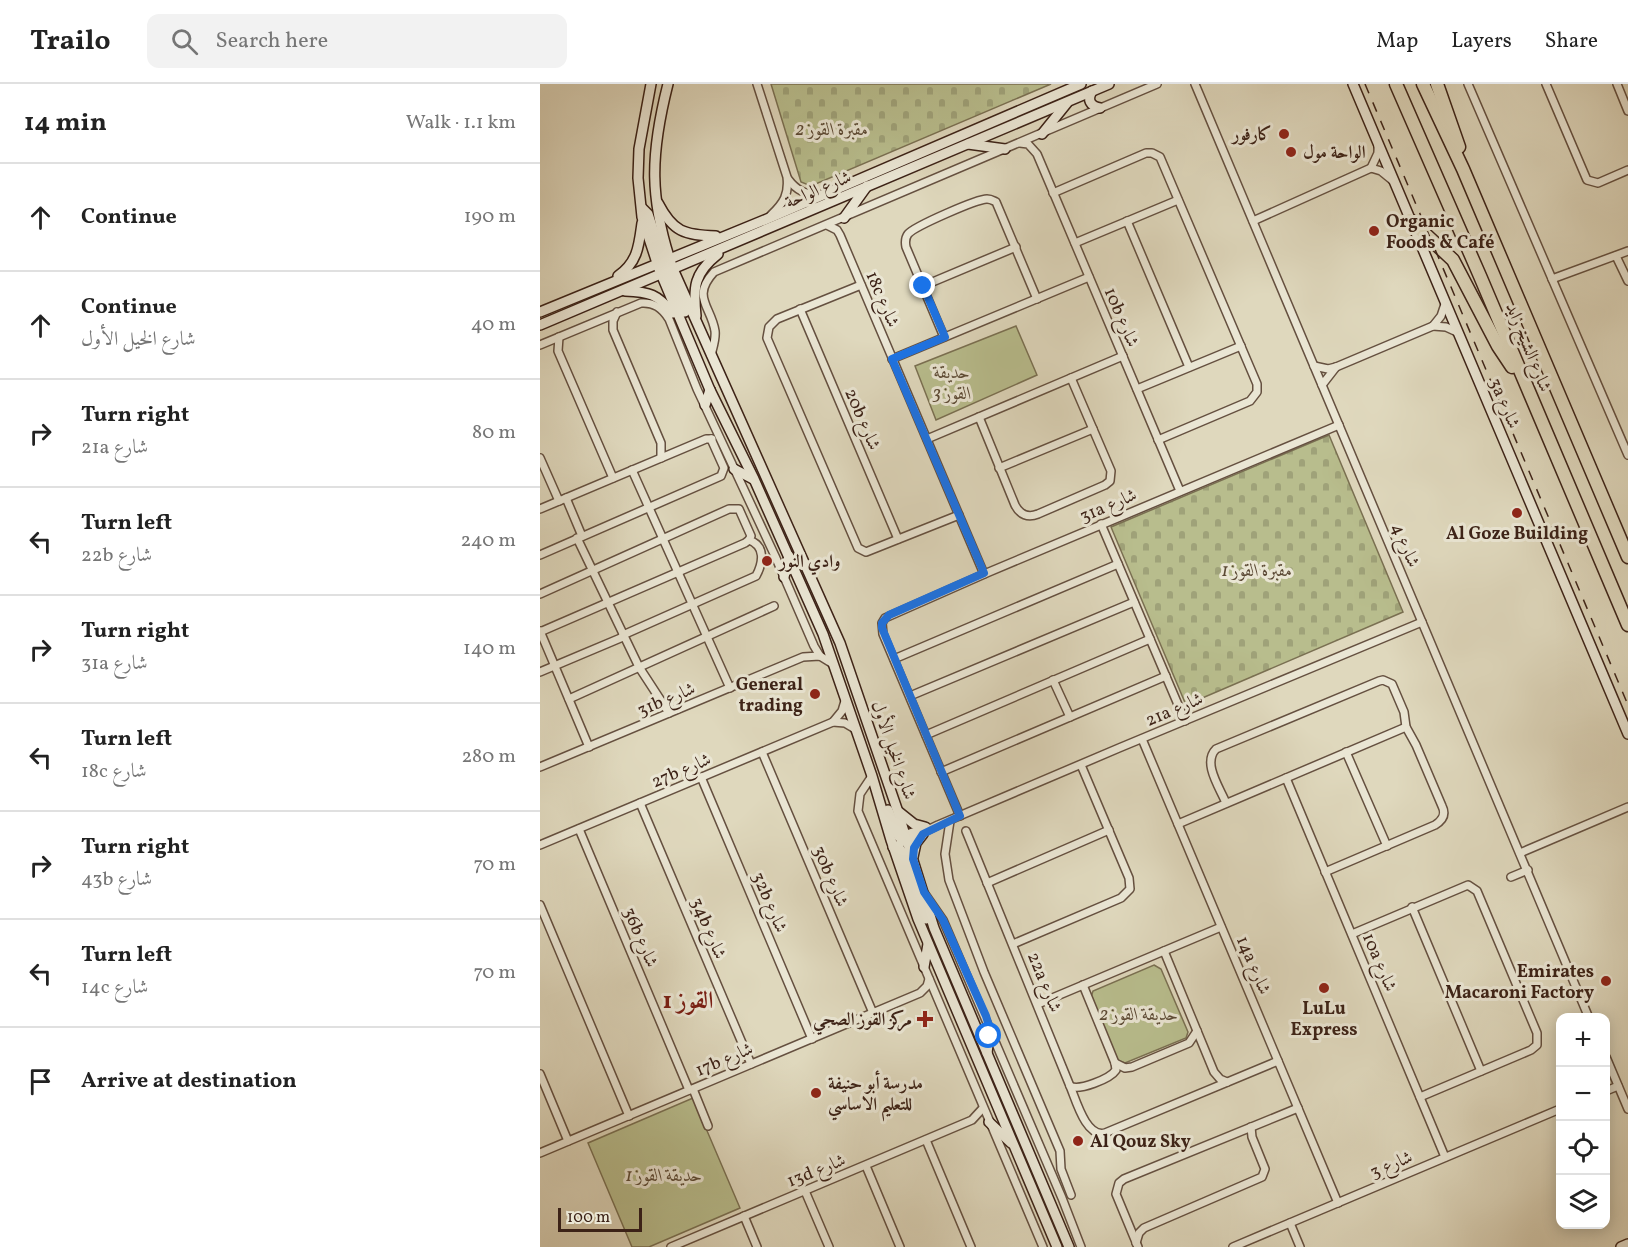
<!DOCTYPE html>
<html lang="en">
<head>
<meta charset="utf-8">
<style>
	:root { --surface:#fff; --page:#f2f2f2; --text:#222; --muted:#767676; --line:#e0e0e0 }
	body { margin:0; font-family:Vollkorn,Amiri,serif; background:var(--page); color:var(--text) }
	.controls { position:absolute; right:18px; bottom:18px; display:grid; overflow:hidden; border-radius:12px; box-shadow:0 3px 15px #0003 }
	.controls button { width:54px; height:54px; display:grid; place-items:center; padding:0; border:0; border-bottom:2px solid var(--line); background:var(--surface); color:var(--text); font:30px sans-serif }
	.scale { position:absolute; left:18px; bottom:15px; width:84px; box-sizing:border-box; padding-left:6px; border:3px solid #3c2217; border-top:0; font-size:16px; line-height:21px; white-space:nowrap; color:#3c2217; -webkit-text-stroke:4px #eae6d4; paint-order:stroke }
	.stop { position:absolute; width:18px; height:18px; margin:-14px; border:4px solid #1a73e8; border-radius:50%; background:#fff }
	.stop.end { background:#1a73e8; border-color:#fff; box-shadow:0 2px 6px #0008 }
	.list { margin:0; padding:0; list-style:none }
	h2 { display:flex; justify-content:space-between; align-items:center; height:78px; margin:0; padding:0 24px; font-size:26px }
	h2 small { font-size:20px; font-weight:400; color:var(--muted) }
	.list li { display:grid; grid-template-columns:39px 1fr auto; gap:18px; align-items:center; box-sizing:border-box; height:108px; padding:0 24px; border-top:2px solid var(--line) }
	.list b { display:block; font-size:22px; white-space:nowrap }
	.list p { margin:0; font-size:20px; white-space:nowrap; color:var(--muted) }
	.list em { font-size:20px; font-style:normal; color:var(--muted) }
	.icon { flex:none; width:33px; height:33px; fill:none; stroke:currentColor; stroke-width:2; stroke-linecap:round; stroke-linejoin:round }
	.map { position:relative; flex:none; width:1088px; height:1163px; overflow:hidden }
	header { display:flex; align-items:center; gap:36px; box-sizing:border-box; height:84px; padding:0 30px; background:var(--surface); border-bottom:2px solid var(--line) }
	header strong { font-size:28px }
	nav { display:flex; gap:33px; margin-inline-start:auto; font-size:21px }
	.search { width:420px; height:54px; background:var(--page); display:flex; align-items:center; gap:15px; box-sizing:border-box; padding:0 21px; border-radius:12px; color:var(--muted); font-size:22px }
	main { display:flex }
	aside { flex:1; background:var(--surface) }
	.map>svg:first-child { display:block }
	.cemetery { fill:url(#cemetery-stones); stroke:#7a7052; stroke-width:1.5 }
	.green { fill:#b8bd8d; stroke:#7a7052; stroke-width:1.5 }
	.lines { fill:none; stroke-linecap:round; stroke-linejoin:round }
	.street-casing { stroke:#655040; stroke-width:10 }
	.secondary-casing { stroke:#3c2217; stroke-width:12 }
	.highway-casing { stroke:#3c2217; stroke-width:15 }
	.street { stroke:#eae6d4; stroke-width:7 }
	.secondary { stroke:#eae6d4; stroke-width:9 }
	.highway { stroke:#dfd8bd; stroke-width:12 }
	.rail { stroke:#3c2217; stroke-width:1.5; stroke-dasharray:10 10; stroke-linecap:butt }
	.route { stroke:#1a73e8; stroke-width:8 }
	.poi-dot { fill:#8f2418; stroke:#eae6d4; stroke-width:2 }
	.labels { text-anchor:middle; stroke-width:6; stroke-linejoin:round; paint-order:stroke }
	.park-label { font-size:18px; font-style:italic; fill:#5b4934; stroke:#eae6d4 }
	.poi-label { font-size:18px; font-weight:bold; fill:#3c2217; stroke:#eae6d4; text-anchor:start }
	.street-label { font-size:18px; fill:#3c2217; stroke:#eae6d4 }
	.district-label { font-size:24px; font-weight:bold; fill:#7a1f14; stroke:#eae6d4 }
</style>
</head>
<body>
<header>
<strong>Trailo</strong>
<div class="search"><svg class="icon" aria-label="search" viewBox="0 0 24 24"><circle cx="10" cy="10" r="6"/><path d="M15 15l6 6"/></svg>Search here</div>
<nav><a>Map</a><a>Layers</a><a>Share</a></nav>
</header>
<main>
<aside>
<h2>14 min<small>Walk · 1.1 km</small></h2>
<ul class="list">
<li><svg class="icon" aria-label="ahead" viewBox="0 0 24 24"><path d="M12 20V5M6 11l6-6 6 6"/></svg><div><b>Continue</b></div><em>190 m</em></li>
<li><svg class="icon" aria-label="ahead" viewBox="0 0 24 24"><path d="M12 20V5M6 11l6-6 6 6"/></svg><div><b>Continue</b><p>شارع الخيل الأول</p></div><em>40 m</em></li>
<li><svg class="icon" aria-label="right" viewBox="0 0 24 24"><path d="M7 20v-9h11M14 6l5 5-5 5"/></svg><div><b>Turn right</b><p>21a شارع</p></div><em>80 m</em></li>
<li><svg class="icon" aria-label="left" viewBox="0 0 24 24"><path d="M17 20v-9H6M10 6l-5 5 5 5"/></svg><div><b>Turn left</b><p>22b شارع</p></div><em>240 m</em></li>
<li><svg class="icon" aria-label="right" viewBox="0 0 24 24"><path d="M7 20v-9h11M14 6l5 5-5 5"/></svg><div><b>Turn right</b><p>31a شارع</p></div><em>140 m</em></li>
<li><svg class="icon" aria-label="left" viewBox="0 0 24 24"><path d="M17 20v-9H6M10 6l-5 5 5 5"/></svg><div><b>Turn left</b><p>18c شارع</p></div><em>280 m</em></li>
<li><svg class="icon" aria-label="right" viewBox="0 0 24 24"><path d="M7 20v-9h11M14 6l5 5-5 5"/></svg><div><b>Turn right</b><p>43b شارع</p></div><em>70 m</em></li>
<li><svg class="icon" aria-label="left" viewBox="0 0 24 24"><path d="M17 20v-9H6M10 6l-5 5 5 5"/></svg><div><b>Turn left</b><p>14c شارع</p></div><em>70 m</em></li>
<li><svg class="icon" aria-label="arrive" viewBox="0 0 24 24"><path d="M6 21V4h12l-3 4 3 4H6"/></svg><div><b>Arrive at destination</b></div></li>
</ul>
</aside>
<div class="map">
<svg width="1088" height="1163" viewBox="0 0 1088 1163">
	<defs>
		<pattern id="cemetery-stones" width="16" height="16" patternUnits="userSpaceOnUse" patternTransform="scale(1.5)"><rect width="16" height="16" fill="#b8bd8d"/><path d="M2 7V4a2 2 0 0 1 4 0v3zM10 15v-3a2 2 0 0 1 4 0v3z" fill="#9fa279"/></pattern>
	</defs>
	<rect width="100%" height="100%" fill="#dfd8bd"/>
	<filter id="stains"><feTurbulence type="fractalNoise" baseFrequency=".00333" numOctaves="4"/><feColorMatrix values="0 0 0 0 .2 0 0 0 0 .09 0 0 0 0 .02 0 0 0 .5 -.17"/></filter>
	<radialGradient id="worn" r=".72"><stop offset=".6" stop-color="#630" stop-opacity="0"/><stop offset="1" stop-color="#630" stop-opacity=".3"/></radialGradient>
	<g class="cemetery">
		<polygon points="231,0 511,0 271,102 261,98"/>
		<polygon points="789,351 863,528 646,621 571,443"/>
	</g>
	<g class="green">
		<polygon points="476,242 497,291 396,336 375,282"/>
		<polygon points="614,881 621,885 648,948 646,954 585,979 577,976 551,913 553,907"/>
		<polygon points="153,1014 200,1124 109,1163 92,1163 48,1059"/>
	</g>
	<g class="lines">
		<g class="street-casing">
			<g id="street">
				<path d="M217 0 247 93C249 110 244 119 231 131"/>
				<polyline points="655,0 1049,934"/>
				<polyline points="928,0 1088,371"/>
				<polyline points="1006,0 1047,96 1058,99 1088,86"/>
				<polyline points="1077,0 1088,27"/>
				<polyline points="480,59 488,60 497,70 640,407"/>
				<polyline points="831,84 838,69 838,61"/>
				<path d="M248 95C257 107 265 110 279 111"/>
				<polyline points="513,109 606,69 612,69 620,73 717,300 717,308 710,317 618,356"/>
				<polyline points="587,137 649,283"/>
				<polyline points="713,137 831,84 841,87 852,96"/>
				<polyline points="287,141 297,146 300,151 444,490"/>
				<polyline points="535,159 638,116"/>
				<polyline points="1076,172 1088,197"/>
				<polyline points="1012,195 1088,167"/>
				<polyline points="321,201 237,235 229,243 227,254 318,464 326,468 419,431"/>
				<polyline points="383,202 476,163"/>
				<polyline points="260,225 358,455"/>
				<polyline points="77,228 73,237 73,246 121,359 121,374"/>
				<polyline points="893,242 906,243 917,248"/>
				<polyline points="19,253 18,267 73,394"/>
				<path d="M404 253 366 163C365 158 365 154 368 150 375 142 437 115 447 115 451 115 452 116 456 118L497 215"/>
				<path d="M0 261 101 219C114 218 122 224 129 235L157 305 235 472 274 562 280 572"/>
				<path d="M171 271C173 263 176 255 175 247 171 222 151 213 174 188L617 0"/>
				<polyline points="352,275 549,193"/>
				<polyline points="774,282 788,285 796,283 893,242 901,232 905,220"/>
				<polyline points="782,301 796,283"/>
				<polyline points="597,305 701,262"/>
				<path d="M439 333 475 421C480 431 488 434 498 430L565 401 570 397 571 387 531 294"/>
				<polyline points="387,355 583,272"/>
				<polyline points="0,374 19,417"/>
				<polyline points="459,384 553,345"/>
				<polyline points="92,386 190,604"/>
				<polyline points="26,414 42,452"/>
				<polyline points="0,425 166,355 172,355"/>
				<polyline points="561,440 645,637"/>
				<polyline points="37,454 99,583 129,629"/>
				<polyline points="0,471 181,392 184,384 171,355"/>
				<polyline points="0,510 189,425 199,425 211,452 209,456 205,459 0,548"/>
				<polyline points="0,547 49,663"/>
				<path d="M83 551 216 492C223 479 226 462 209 456"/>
				<polyline points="354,575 578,480"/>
				<polyline points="0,588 83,553"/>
				<polyline points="513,596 530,633"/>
				<polyline points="370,612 594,518"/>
				<polyline points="29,615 234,522"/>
				<polyline points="293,638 305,639 315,645"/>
				<polyline points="386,651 610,555"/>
				<polyline points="602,655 798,1119"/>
				<polyline points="222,668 333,929"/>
				<polyline points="806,668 847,762"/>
				<polyline points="0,683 263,573 280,572 293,580"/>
				<polyline points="401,688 626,592"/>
				<polyline points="332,692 320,710 318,727 503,1163"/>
				<polyline points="161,693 272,955"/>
				<polyline points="746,694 905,1073"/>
				<polyline points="100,719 211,980"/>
				<path d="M686 719C680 704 662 679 676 665L839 597 843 596 852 600 864 628 866 643 876 661 902 722C906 730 903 736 895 741L785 788"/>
				<polyline points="420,732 343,550 342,539 345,534 449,488 799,341"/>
				<polyline points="410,737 405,770 409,796 444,888 520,1067 521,1085 531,1111"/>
				<polyline points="638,740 866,643"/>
				<polyline points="39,745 149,1006"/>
				<path d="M426 747 530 1002C536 1016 546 1054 565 1049L738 977"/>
				<polyline points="361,752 387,743"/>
				<polyline points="0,761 293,638 302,627 305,617"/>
				<polyline points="353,763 398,741 579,664 882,538"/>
				<polyline points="980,769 1088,723"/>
				<polyline points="971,793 988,786"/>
				<polyline points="447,799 569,746"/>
				<polyline points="385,810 403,836 522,1114 541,1163"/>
				<polyline points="0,821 89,1032"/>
				<polyline points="872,823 941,987"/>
				<polyline points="812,850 928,801 937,807 997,949 997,961 991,966 880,1013"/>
				<polyline points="473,860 581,814 590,805 589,794 541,681"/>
				<polyline points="624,867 674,988 680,995 687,998"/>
				<polyline points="498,920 681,843"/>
				<polyline points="1066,973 1088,1025"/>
				<polyline points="575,979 585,984 592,983 649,959 657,947"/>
				<polyline points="0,990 28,1057"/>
				<path d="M530 1002C539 1007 570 995 576 986L575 979 543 901"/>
				<polyline points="153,1005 168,1042"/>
				<polyline points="1066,1007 1078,1002"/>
				<polyline points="386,1056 431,1163"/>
				<polyline points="0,1069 380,909 387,902 389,895"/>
				<polyline points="326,1082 360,1163"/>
				<polyline points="265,1107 289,1163"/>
				<polyline points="204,1132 217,1163"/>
				<polyline points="750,1139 760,1163"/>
				<polyline points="596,1159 599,1149 604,1144 722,1093 725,1085 712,1053 711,1043"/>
				<polyline points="131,1163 432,1036 443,1024"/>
				<polyline points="598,1163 576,1110 579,1099 584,1095 758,1024"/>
				<polyline points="693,1163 1020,1025"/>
			</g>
		</g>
		<g class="secondary-casing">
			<g id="secondary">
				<polyline points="111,0 99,65 98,94 102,133 119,185 170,306 214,395 283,550 332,692 351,756 378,835 517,1163"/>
				<path d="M128 0C110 71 109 115 133 185L300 559 357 725 394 844 529 1163"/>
				<polyline points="813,0 1088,650"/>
				<path d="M552 7C547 16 550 22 560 24"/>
				<polyline points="502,50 527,19"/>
				<polyline points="428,60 465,65"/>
				<path d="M118 119C133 148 144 151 176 152"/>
				<polyline points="102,124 108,130 125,182"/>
				<polyline points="304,134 327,102"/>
				<polyline points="124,184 145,228"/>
				<path d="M78 192C98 178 99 161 102 139"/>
				<path d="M85 207C110 208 117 210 133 229"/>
				<polyline points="0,228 227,135 541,0"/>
				<path d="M156 232C153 203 154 189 178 170"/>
				<polyline points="0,241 569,0"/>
				<polyline points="165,321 170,306"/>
				<polyline points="194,385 213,395"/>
				<polyline points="244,493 249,472"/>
				<polyline points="348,726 359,753 367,757"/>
				<polyline points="359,728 374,740 385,743"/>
				<polyline points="353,763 360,765 364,771 386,835"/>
				<polyline points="373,773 376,759 383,750"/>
				<polyline points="384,883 388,860"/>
				<polyline points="447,969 450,945"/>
				<polyline points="449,1038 471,1059"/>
				<polyline points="1081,1163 1088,1160"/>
			</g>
		</g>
		<g class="highway-casing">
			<g id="highway">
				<polyline points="856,0 940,192 1088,541"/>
				<polyline points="883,0 923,85 1088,473"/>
				<polyline points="897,0 919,63"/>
				<polyline points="870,136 913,176 958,262 972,283"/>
			</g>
		</g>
		<use href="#street" class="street"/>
		<use href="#secondary" class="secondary"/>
		<use href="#highway" class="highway"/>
		<polyline class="rail" points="825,0 1088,621"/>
	</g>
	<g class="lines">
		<polyline class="route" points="383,202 405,253 352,275 444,489 349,531 342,539 342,544 420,732 383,750 374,764 373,775 384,808 403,836 446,932 450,945 449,952"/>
	</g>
	<g class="poi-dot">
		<circle cx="744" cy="50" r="6"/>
		<circle cx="751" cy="68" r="6"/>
		<circle cx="834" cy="147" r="6"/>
		<circle cx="977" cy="429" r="6"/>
		<circle cx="227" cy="477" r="6"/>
		<circle cx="275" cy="610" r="6"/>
		<circle cx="1066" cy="897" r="6"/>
		<circle cx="784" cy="904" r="6"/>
		<path d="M382 926h6v6h6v6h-6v6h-6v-6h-6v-6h6z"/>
		<circle cx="276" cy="1009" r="6"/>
		<circle cx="538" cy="1057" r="6"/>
	</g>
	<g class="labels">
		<g class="park-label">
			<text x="292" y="51">مقبرة القوز 2</text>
			<text x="412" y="294">حديقة<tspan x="412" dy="21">القوز 3</tspan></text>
			<text x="717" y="492">مقبرة القوز 1</text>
			<text x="599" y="936">حديقة القوز 2</text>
			<text x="124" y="1097">حديقة القوز 1</text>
		</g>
		<g class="poi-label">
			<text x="732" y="56" text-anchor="end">كارفور</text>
			<text x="763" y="74">الواحة مول</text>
			<text x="846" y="143">Organic<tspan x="846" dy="21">Foods &amp; Café</tspan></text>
			<text x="977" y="455" text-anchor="middle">Al Goze Building</text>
			<text x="239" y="483">وادي النور</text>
			<text x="263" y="606" text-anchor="end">General<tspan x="263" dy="21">trading</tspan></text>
			<text x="1054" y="893" text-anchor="end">Emirates<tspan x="1054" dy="21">Macaroni Factory</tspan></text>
			<text x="784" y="930" text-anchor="middle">LuLu<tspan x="784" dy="21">Express</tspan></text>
			<text x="372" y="941" text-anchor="end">مركز القوز الصحي</text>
			<text x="288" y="1005">مدرسة أبو حنيفة<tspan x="288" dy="21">للتعليم الاساسي</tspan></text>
			<text x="550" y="1063">Al Qouz Sky</text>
		</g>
		<g class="street-label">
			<text transform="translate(278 105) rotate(-23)" y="6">شارع الواحة</text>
			<text transform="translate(343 215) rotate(67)" y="6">18c شارع</text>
			<text transform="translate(582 233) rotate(67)" y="6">10b شارع</text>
			<text transform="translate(989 263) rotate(68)" y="6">شارع الشيخ زايد</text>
			<text transform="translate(965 319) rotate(67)" y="6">3a شارع</text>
			<text transform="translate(323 335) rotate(67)" y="6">20b شارع</text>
			<text transform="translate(568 421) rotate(-23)" y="6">31a شارع</text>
			<text transform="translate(866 461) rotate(67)" y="6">شارع 4</text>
			<text transform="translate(126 615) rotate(-23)" y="6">31b شارع</text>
			<text transform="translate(634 625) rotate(-23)" y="6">21a شارع</text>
			<text transform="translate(354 666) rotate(71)" y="6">شارع الخيل الأول</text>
			<text transform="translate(141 686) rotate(-23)" y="6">27b شارع</text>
			<text transform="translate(291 792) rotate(67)" y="6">30b شارع</text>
			<text transform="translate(230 818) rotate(67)" y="6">32b شارع</text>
			<text transform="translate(169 844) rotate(67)" y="6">34b شارع</text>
			<text transform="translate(101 853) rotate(67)" y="6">36b شارع</text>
			<text transform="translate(840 878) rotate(67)" y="6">10a شارع</text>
			<text transform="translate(714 881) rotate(67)" y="6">14a شارع</text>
			<text transform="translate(505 898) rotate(68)" y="6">22a شارع</text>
			<text transform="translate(184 975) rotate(-23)" y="6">17b شارع</text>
			<text transform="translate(851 1080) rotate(-23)" y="6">شارع 3</text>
			<text transform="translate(276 1086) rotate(-22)" y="6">13d شارع</text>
		</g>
		<g class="district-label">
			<text x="148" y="924">القوز 1</text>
		</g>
	</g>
	<rect width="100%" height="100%" filter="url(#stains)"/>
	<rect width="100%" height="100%" fill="url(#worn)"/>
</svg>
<div class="controls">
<button>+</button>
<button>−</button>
<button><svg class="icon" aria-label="locate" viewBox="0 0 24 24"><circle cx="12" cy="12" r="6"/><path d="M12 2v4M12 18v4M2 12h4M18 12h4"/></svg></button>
<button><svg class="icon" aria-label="layers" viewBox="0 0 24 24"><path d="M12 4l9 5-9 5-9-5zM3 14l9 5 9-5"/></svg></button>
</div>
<div class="scale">100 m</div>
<div class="stop" style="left:449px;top:952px"></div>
<div class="stop end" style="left:383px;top:202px"></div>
</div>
</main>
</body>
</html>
